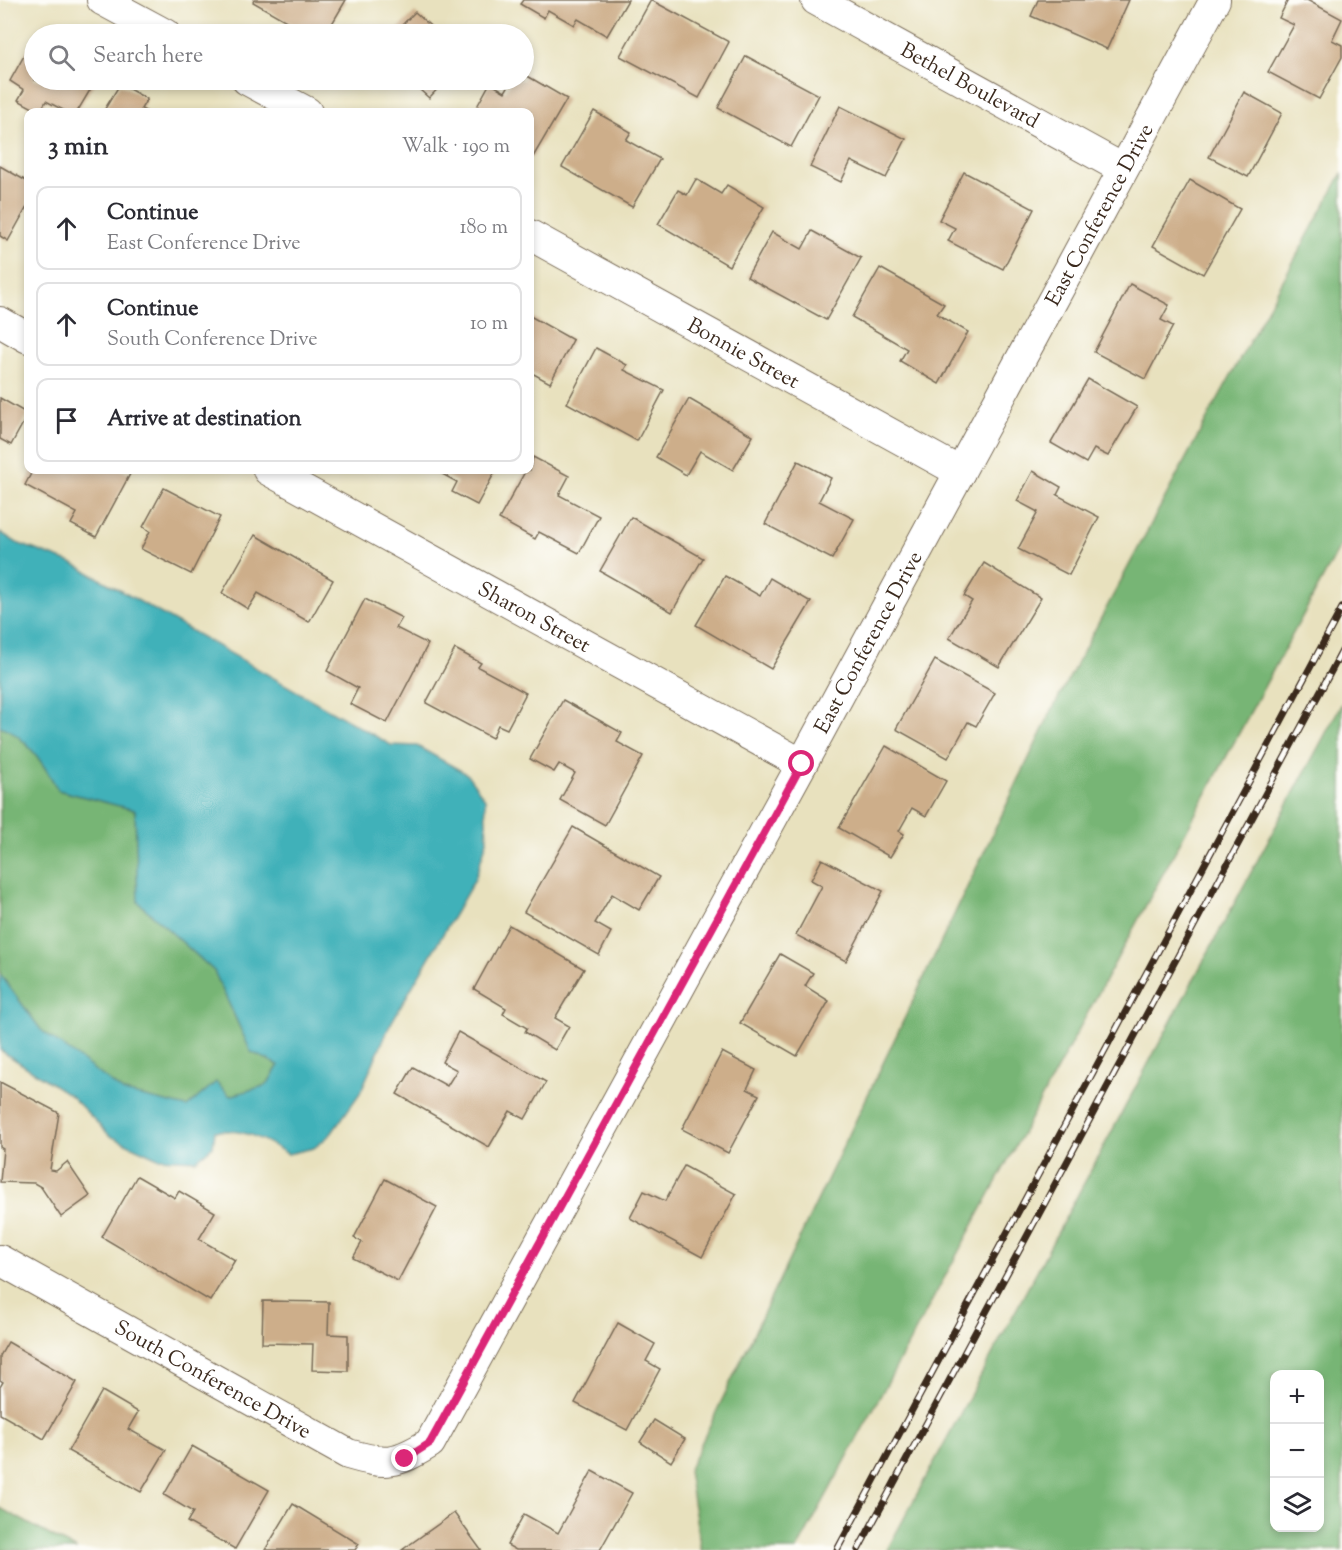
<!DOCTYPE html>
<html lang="en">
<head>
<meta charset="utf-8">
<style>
	:root { --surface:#fff; --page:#f2f2f3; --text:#2b2b33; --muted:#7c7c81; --line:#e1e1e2 }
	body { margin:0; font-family:"Sorts Mill Goudy",serif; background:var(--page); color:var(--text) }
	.controls { position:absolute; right:18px; bottom:18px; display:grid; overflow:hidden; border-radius:12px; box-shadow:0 3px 9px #0003 }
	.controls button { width:54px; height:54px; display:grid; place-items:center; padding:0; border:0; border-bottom:2px solid var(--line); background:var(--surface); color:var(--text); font:30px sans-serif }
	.stop { position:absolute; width:18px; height:18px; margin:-14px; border:4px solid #db2777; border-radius:50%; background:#fff }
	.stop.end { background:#db2777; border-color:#fff; box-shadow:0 2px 6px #0008 }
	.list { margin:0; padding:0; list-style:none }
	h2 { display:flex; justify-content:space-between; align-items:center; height:78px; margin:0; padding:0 24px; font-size:26px }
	h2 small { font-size:20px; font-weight:400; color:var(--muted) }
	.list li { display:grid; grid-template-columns:39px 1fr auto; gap:18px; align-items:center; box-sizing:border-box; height:84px; margin:0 12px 12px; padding:0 12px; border:2px solid var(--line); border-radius:12px }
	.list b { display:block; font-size:22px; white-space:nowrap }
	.list p { margin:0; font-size:20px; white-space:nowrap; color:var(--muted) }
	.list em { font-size:20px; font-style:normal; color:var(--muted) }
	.icon { flex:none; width:33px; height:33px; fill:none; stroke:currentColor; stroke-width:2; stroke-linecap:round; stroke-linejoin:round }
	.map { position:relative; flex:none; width:1342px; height:1550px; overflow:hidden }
	.search { position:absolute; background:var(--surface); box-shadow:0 3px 9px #0003; left:24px; top:24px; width:510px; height:66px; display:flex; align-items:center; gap:15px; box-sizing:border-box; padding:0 21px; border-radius:33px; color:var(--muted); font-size:22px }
	.panel { position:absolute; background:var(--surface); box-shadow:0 3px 9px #0003; left:24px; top:108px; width:510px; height:366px; border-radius:12px }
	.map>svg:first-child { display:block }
	.forest { fill:#77b575; stroke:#59704a; stroke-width:1.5; fill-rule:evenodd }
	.water { fill:#40b1b9; stroke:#3e6e6c; stroke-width:1.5 }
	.building { fill:#cdae8a }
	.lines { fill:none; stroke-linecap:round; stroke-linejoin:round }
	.minor-casing { stroke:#786a56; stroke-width:32 }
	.minor { stroke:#fff; stroke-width:30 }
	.rail-casing { stroke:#3b2a1e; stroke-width:7 }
	.rail { stroke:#fdfcf7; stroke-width:4.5; stroke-dasharray:14; stroke-linecap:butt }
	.route { stroke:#db2777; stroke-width:8 }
	.labels { text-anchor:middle; stroke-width:6; stroke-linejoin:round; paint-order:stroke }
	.street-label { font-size:21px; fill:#3b2a1e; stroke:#fdfcf7 }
</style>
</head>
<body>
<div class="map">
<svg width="1342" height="1550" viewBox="0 0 1342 1550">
	<rect width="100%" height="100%" fill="#fdfcf7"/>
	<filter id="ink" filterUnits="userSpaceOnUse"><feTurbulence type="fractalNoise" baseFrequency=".0167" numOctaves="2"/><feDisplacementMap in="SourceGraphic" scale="12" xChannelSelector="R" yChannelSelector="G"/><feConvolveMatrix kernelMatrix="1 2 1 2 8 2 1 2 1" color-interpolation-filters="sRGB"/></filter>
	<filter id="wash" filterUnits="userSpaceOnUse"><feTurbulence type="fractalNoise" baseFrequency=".008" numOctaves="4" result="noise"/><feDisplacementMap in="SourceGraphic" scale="24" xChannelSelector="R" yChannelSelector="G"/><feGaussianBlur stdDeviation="1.35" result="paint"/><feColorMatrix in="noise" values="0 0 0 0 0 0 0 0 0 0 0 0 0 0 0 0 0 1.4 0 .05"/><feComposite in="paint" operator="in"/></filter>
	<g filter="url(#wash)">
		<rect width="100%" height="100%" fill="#e8e1be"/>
		<g class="forest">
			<polygon points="1342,173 1342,543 797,1550 701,1550 688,1471 1051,712 1208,417"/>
			<path d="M1342 703V1550H887ZM1320 1374V1528H1274V1374Z"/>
			<path d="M0 726C27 736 45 766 58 790L135 810 138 902 214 971 251 1052 279 1065 267 1085 230 1096 216 1082 187 1107 124 1092 41 1030 0 974Z"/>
			<polygon points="0,1508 77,1550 0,1550"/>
		</g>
		<path class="water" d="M0 532 17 543 74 564 391 745 417 746 467 774 485 799 487 841 475 879 390 1025 360 1093 331 1134 314 1148 288 1154C263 1139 245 1129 215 1131L213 1146 196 1160 158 1158 110 1136 71 1096 0 1050V974L41 1030 124 1092 187 1107 216 1082 230 1096 267 1085 279 1065 251 1052 214 971 138 902 135 810 58 790C45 766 27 736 0 726Z"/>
		<g id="blocks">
			<g class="building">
				<polygon points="254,0 346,0 326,34 309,34 253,2"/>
				<polygon points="523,0 628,0 607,36 578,19 574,25 548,10 544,18 520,4"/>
				<polygon points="651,0 729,42 699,98 620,56"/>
				<polygon points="1038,0 1129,0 1107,49 1031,16"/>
				<polygon points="1288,0 1307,0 1342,19 1332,40 1342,45 1342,57 1319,99 1268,72 1294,25 1279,18"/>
				<polygon points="415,12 439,34 393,34"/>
				<polygon points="34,38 34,80 96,80 77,112 67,112 46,101 40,112 18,100 24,90 10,81"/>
				<polygon points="746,56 819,95 791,147 718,108"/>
				<polygon points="524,74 567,99 533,157 530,155 530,112 474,112 490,83 505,92 512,80 524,80"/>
				<polygon points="409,80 446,80 429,98"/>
				<polygon points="120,84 147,99 141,109 148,112 103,112"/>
				<polygon points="1244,92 1282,113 1248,177 1209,157"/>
				<polygon points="840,106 906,139 886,178 851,161 841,182 810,167"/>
				<polygon points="594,111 631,132 626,140 660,159 632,207 562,167"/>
				<polygon points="0,166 28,182 28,205 8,241 0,236"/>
				<polygon points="964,172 1034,209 1003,269 948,241 955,228 939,220"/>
				<polygon points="696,179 721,194 727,185 764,207 729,266 658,224 678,190 687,195"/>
				<polygon points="1190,180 1240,209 1203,274 1153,246"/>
				<polygon points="812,231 861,258 826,320 747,277 772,232 802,249"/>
				<polygon points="880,268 944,304 937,314 968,332 939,384 900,361 907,349 852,317"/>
				<polygon points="1130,284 1169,305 1161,320 1173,326 1145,379 1094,352"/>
				<polygon points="530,316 573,340 550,383 530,372"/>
				<polygon points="596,348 627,365 624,370 664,390 637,441 567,403"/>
				<polygon points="1088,379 1137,407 1108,456 1094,449 1086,463 1051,443"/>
				<polygon points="0,398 28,414 11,445 0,439"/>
				<polygon points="689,399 753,436 733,470 700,451 686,475 656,457"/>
				<polygon points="533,457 569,476 559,495 599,516 579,553 539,532 535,539 499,519 526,470 530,470"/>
				<polygon points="798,461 831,478 819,501 854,519 832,559 765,524"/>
				<polygon points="33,470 122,470 130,474 96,537 71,524 77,513 25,485"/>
				<polygon points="435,470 496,470 477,505 452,492 457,482"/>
				<polygon points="1033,471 1061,487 1057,495 1099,517 1069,575 1018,549 1038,512 1017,501"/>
				<polygon points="164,488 220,517 191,574 141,549 150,531 143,527"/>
				<polygon points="631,517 703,558 672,612 600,571"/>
				<polygon points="255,535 333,580 309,622 258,593 248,609 222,593"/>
				<polygon points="984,563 1041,598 999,667 949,638 972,601 964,596"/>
				<polygon points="725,576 760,596 770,578 811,602 771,669 696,625"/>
				<polygon points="365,599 402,618 396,628 428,644 387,723 350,704 358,688 327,671"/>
				<polygon points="455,649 481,663 478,667 526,693 507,729 498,725 492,738 426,703"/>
				<polygon points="935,660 995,693 976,726 968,722 948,758 896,729"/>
				<polygon points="563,700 622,733 617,742 643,756 605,825 560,800 575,773 559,764 554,772 530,759"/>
				<polygon points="886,746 946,781 926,816 912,808 899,831 904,834 890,857 839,828"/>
				<polygon points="573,827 659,877 639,910 612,894 595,923 611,932 599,955 524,912"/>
				<polygon points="822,859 883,891 846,961 796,935 822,886 811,880"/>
				<polygon points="509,925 584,969 555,1018 569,1026 555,1050 525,1032 527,1028 503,1014 506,1008 474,989"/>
				<polygon points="780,954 813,973 805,986 829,1001 797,1056 740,1023"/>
				<polygon points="458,1032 546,1082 525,1119 510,1111 489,1147 397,1094 413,1067 447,1086 457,1070 442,1062"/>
				<polygon points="722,1052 756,1070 747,1089 759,1095 728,1153 682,1129"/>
				<polygon points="0,1082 59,1113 50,1170 56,1171 67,1162 90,1196 61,1217 41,1187 34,1183 0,1182 3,1149 0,1147"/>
				<polygon points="684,1166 736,1194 702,1257 630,1218 644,1191 665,1201"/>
				<polygon points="137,1176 175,1198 179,1191 215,1212 199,1239 235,1260 210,1301 102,1237"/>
				<polygon points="385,1179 437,1207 398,1281 353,1258 362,1242 354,1238"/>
				<polygon points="263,1301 329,1302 328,1334 348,1335 348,1371 312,1370 313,1344 262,1343"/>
				<polygon points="618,1323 655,1344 646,1361 660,1369 627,1430 575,1403"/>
				<polygon points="8,1342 77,1382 44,1439 0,1414 0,1387 3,1382 0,1380 0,1356"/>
				<polygon points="102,1391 138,1412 128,1429 166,1450 141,1492 68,1451"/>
				<polygon points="654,1420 685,1439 671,1462 640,1442"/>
				<polygon points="192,1446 269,1490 235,1549 187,1522 193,1512 164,1495"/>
				<polygon points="592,1471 632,1493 600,1550 516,1550 507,1545 524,1514 558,1533"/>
				<polygon points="293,1504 359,1544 355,1550 265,1550"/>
				<polygon points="454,1513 481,1550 402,1550"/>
			</g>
		</g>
	</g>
	<g filter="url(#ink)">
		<use href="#blocks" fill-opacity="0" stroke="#786a56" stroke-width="1.5"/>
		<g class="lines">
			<g class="minor-casing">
				<g id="minor">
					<polyline points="102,0 165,34"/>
					<path id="s1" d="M816 0 1123 169"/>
					<polyline points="247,80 307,112"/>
					<path id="s2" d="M530 235 960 472"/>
					<polyline points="0,322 28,338"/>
					<path id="s3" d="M268 470 802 764"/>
					<path id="s4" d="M0 1260 348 1454C386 1465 396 1464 430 1443L802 764 1215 0"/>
				</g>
			</g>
			<use href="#minor" class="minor"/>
			<g class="rail-casing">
				<g id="rail">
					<polyline points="837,1550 1342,608"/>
					<polyline points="858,1550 1342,651"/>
				</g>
			</g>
			<use href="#rail" class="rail"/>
		</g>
	</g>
	<g class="lines" filter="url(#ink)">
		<polyline class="route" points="405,1459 430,1443 802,764"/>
	</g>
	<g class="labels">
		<g class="street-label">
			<text dy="7" stroke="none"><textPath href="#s1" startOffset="176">Bethel Boulevard</textPath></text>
			<text dy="7" stroke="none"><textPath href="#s4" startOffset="1884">East Conference Drive</textPath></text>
			<text dy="7" stroke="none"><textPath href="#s2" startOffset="244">Bonnie Street</textPath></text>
			<text dy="7" stroke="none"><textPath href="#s3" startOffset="304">Sharon Street</textPath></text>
			<text dy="7" stroke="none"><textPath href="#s4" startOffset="1398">East Conference Drive</textPath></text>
			<text dy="7" stroke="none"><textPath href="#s4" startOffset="244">South Conference Drive</textPath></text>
		</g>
	</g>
</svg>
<div class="controls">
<button>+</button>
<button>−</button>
<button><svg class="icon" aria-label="layers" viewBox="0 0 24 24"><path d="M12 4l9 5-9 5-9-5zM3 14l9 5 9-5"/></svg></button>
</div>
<div class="stop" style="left:802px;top:764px"></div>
<div class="stop end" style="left:405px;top:1459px"></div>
<div class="search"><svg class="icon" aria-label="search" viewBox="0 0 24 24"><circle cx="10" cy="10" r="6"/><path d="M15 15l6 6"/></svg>Search here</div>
<section class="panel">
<h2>3 min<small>Walk · 190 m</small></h2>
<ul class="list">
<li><svg class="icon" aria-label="ahead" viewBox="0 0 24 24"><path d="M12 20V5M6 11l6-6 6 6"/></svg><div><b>Continue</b><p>East Conference Drive</p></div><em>180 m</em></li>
<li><svg class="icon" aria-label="ahead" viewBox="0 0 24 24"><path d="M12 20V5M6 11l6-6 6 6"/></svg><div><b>Continue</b><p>South Conference Drive</p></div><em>10 m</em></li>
<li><svg class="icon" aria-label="arrive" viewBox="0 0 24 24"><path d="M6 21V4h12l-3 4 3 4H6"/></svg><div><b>Arrive at destination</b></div></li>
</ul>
</section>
</div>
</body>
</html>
